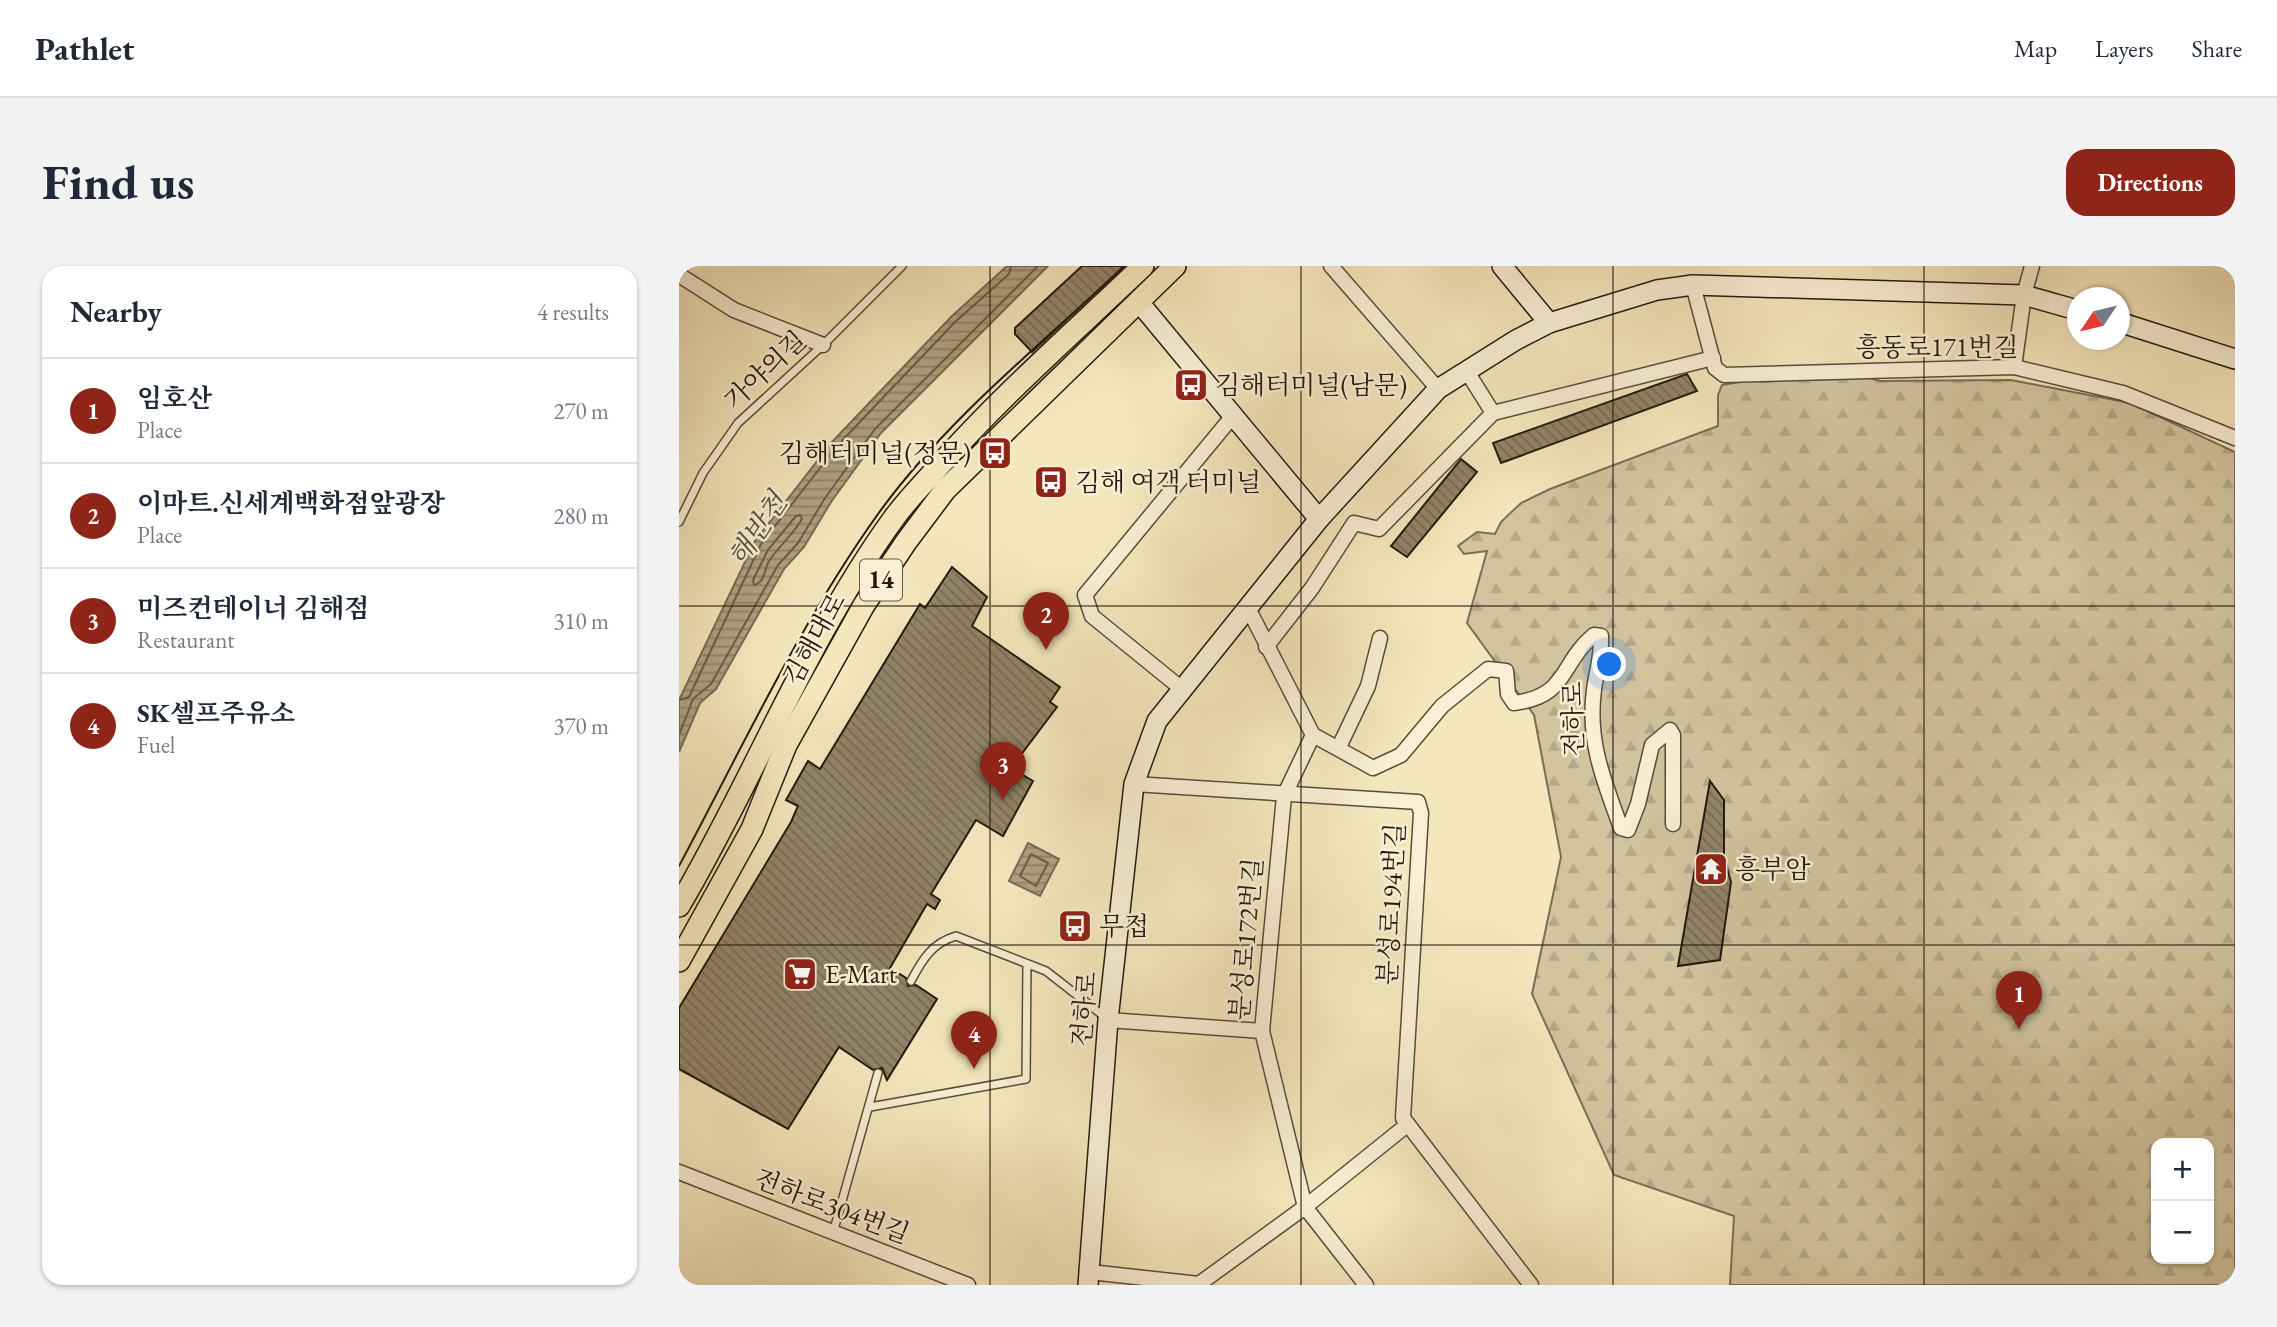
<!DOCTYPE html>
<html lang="en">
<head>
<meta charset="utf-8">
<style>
	:root { --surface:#fff; --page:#f2f2f3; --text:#1f2937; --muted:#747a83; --line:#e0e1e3; --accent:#8f2418 }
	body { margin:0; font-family:"EB Garamond","Noto Serif KR",serif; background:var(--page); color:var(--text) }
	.controls { position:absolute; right:21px; bottom:21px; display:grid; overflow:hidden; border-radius:14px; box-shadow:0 2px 5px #0004 }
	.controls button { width:63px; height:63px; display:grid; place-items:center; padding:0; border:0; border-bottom:2px solid var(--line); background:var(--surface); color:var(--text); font:35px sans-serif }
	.compass { position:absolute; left:1388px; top:21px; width:63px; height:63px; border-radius:50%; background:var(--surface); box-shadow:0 2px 5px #0004; rotate:235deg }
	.you { position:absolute; left:931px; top:399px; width:24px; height:24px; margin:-18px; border:5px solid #fff; border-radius:50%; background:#1a73e8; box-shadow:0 0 0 10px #1a73e833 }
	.badge { display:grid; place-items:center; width:46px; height:46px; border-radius:50%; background:var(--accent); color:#fff; font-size:23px; font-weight:700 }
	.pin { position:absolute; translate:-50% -58px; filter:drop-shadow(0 2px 4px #0008) }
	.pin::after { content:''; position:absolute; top:37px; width:24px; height:21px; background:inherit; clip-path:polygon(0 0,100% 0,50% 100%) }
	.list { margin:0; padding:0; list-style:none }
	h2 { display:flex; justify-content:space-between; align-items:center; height:91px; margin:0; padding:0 28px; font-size:30px }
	h2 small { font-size:23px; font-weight:400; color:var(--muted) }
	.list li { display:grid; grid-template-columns:46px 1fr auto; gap:21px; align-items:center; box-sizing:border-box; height:105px; padding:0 28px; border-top:2px solid var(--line) }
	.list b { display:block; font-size:26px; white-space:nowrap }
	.list p { margin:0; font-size:23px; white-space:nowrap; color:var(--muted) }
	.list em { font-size:23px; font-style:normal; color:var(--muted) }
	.map { position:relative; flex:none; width:1556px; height:1019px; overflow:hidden; border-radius:21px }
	header { display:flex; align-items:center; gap:42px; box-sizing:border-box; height:98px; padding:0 35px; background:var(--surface); border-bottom:2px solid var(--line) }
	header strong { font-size:33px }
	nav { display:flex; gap:38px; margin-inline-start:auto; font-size:24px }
	.intro { display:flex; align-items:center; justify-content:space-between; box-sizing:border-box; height:168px; padding:0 42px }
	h1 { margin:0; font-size:49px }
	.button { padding:18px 32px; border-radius:21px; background:var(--accent); color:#fff; font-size:24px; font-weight:700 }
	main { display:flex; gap:42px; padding:0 42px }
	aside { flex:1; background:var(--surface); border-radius:21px; box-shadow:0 2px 5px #0004 }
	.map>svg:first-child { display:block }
	.forest { fill:url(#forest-firs); stroke:#7c6e56; stroke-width:2; fill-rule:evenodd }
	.water { fill:url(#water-rules); stroke:#786b52; stroke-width:2 }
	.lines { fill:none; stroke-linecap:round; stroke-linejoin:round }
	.shore { stroke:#6a5d46; stroke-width:2 }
	.building { fill:url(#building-back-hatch); stroke:#26190c; stroke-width:2 }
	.lane-casing { stroke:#5a4c38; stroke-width:10 }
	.street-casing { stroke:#5a4c38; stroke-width:17 }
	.secondary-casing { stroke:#26190c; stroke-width:22 }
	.primary-casing { stroke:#26190c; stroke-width:24 }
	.lane { stroke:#f8efd4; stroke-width:7 }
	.street { stroke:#f8efd4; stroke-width:14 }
	.secondary { stroke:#f8efd4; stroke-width:19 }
	.primary { stroke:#f4e7bd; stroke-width:21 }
	.tram { stroke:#26190c; stroke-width:2 }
	.grid { fill:none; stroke:#26190c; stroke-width:2; stroke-opacity:0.55 }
	.labels { text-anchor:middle; stroke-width:5; stroke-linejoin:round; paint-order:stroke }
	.shield { fill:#f8efd4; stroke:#655948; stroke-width:2 }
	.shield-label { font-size:24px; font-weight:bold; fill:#26190c }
	.street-label { font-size:26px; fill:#26190c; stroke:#f8efd4 }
	.poi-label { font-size:26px; fill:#26190c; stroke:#f8efd4; text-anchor:start }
	.water-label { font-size:28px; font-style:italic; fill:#5c4f3b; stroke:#f8efd4 }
</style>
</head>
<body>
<header>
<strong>Pathlet</strong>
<nav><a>Map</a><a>Layers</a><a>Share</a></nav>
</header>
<div class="intro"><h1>Find us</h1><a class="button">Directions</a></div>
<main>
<aside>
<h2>Nearby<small>4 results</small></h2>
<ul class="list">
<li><span class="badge">1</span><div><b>임호산</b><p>Place</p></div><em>270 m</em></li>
<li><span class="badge">2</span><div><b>이마트.신세계백화점앞광장</b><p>Place</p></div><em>280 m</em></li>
<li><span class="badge">3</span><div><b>미즈컨테이너 김해점</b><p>Restaurant</p></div><em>310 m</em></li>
<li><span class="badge">4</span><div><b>SK셀프주유소</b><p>Fuel</p></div><em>370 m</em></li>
</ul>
</aside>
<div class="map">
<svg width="1556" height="1019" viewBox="0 0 1556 1019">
	<defs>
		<pattern id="forest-firs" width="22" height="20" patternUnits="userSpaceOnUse" patternTransform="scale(1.75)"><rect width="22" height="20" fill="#d1c49f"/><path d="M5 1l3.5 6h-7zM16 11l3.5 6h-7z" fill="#b3a888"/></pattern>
		<pattern id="water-rules" width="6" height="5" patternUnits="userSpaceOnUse" patternTransform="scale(1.75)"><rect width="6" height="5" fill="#aea181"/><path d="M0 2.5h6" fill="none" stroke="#8d8268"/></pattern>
		<pattern id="building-back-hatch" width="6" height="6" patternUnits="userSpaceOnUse" patternTransform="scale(1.75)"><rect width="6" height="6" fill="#918468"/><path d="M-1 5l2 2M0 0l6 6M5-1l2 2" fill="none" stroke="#766b54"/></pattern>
	</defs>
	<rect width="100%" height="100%" fill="#f4e7bd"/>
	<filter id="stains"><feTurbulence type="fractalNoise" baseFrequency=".00286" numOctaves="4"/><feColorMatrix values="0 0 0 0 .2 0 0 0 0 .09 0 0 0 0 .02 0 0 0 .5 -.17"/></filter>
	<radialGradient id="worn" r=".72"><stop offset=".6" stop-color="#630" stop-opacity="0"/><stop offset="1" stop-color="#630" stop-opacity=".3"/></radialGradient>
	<path class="forest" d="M1151 101 1201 115 1332 114 1451 137 1556 186V1019H1051L1055 950 935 909 853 728 882 591 855 449 788 357 808 285 785 288 779 280 798 266 816 268 822 256 842 237 871 223 1039 160V129L1043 119ZM1477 877H1530V993H1477Z"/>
	<g class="water">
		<polygon points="328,0 369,0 202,167 152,236 125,281 105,303 37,423 21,437 0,486 0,434 76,275 153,176 272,51"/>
		<polygon points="349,577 380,593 361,630 330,615"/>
	</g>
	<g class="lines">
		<g class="shore">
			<path d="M117 250 121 249 123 253C114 269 95 285 89 297 85 305 86 316 75 319L74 314 89 284Z"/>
			<polyline points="0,434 10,431 82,278 158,180 276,56 330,8 332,0"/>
			<polyline points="0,469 14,433 32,418 99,299 119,277 146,232 196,163 359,0"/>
			<polygon points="352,588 369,597 357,620 341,610"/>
		</g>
	</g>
	<g class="building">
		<polygon points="403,0 445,0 353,86 336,68 336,62"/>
		<polygon points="1008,108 1018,125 822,197 814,177"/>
		<polygon points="782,193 798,206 728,291 712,280"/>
		<polygon points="273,301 308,331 293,360 381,421 371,436 378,441 332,502 354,515 324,570 297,554 252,628 261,634 256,643 248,638 211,702 227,712 229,720 237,719 258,733 208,814 203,802 194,804 160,781 109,863 0,803 0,742 112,556 119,540 107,534 129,495 141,503 241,338 246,342"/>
		<polygon points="1031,515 1045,534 1045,591 1052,616 1041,694 999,700"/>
	</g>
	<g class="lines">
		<g class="lane-casing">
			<g id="lane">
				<polyline points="0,256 24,207 59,157 144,79 223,0"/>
				<path d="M232 715C243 694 253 677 277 670L367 705 426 751"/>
				<polyline points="191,841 347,813 348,698"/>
				<polyline points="154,967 199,807"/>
			</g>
		</g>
		<g class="street-casing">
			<g id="street">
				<polyline points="652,0 759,123"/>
				<polyline points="0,9 55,44 144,79"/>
				<polyline points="1014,19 1036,102 1045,109 1335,101 1444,127 1556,172"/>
				<polyline points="1335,101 1345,29 1353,0"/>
				<polyline points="787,104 814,147"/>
				<path d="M568 340 634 469 694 502 722 489 763 440 809 403 827 405 829 428 835 437C890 430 880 398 915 369L922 370C923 390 917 406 915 424 908 475 925 515 942 562L949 564 959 538 973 479 991 464 994 469V558"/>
				<polyline points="587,381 633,322 675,257 700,263 814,147 1034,92"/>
				<polyline points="503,423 413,350 406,329 553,151"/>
				<polyline points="634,469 605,530 583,765 626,941 687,1019"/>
				<polyline points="660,481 689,420 701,372"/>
				<polyline points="455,518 739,536 742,547 724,852 852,1019"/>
				<polyline points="429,754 583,765"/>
				<polyline points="0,906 289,1019"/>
				<polyline points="411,1006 520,1018"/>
				<polyline points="520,1018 626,941 728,859"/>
			</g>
		</g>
		<g class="secondary-casing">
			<g id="secondary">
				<polyline points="823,0 870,57"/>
				<polyline points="459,35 640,253"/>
				<polyline points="1440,56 1556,93"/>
				<polyline points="409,1019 429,754 455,518 478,455 640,253 759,123 837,74 870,57 978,24 1014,19 1345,29 1398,44"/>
			</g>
		</g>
		<g class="primary-casing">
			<g id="primary">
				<path d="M0 640C75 513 128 372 215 252 228 234 245 217 260 200 323 129 395 66 464 0"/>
				<polyline points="0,695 73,563 107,479 185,339 227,276 266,224 496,0"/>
			</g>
		</g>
		<use href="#lane" class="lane"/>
		<use href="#street" class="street"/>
		<use href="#secondary" class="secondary"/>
		<use href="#primary" class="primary"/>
		<path class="tram" d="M0 600C63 482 121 357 199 248 267 154 361 79 446 0"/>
	</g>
	<path class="grid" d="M311 0V1019M622 0V1019M934 0V1019M1245 0V1019M0 340H1556M0 679H1556"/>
	<defs>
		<g id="bus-square" transform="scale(1.75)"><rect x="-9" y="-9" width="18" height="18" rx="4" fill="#8f2418" stroke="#f8efd4"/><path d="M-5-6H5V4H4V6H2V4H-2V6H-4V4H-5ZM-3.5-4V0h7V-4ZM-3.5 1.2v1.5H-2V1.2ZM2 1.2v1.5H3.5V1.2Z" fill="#fff"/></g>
		<g id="temple-square" transform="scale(1.75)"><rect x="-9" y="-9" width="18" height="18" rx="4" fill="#8f2418" stroke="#f8efd4"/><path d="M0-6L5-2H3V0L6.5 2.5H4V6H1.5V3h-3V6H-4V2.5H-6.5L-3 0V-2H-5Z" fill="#fff"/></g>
		<g id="supermarket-square" transform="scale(1.75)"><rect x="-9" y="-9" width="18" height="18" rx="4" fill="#8f2418" stroke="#f8efd4"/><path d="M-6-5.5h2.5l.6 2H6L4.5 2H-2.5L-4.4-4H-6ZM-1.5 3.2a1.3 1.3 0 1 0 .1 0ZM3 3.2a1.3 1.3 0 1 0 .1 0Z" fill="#fff"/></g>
	</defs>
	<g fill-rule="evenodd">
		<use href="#bus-square" x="512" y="119"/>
		<use href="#bus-square" x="316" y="187"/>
		<use href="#bus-square" x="372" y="216"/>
		<use href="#temple-square" x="1032" y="603"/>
		<use href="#bus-square" x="396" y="660"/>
		<use href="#supermarket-square" x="121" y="708"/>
	</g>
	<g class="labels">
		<rect class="shield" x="181" y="293.5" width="42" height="41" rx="5"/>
		<g class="shield-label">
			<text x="202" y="322">14</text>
		</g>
		<g class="street-label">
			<text x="1258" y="90">흥동로171번길</text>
			<text transform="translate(86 104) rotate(-43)" y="9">가야의길</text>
			<text transform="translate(135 373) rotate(-61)" y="9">김해대로</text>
			<text transform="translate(894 453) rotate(-91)" y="9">전하로</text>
			<text transform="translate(712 638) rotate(-87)" y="9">분성로194번길</text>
			<text transform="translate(567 673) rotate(-85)" y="9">분성로172번길</text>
			<text transform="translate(405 743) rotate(-85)" y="9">전하로</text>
			<text transform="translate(153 940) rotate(21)" y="9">전하로304번길</text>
		</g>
		<g class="poi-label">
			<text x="536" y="128">김해터미널(남문)</text>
			<text x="292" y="196" text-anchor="end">김해터미널(정문)</text>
			<text x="396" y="225">김해 여객 터미널</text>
			<text x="1056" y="612">흥부암</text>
			<text x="420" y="669">무접</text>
			<text x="146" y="717">E-Mart</text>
		</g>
		<g class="water-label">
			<text transform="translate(78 263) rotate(-56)" y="10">해반천</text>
		</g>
	</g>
	<rect width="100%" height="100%" filter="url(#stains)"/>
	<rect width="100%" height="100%" fill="url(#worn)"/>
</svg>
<div class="controls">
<button>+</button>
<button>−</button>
</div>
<svg class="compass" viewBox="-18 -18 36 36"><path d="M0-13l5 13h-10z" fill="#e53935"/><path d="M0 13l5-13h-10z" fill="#747a83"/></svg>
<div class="you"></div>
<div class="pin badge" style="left:1340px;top:763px">1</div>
<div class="pin badge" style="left:367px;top:384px">2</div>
<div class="pin badge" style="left:324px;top:534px">3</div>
<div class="pin badge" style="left:295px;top:803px">4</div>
</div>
</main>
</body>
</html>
